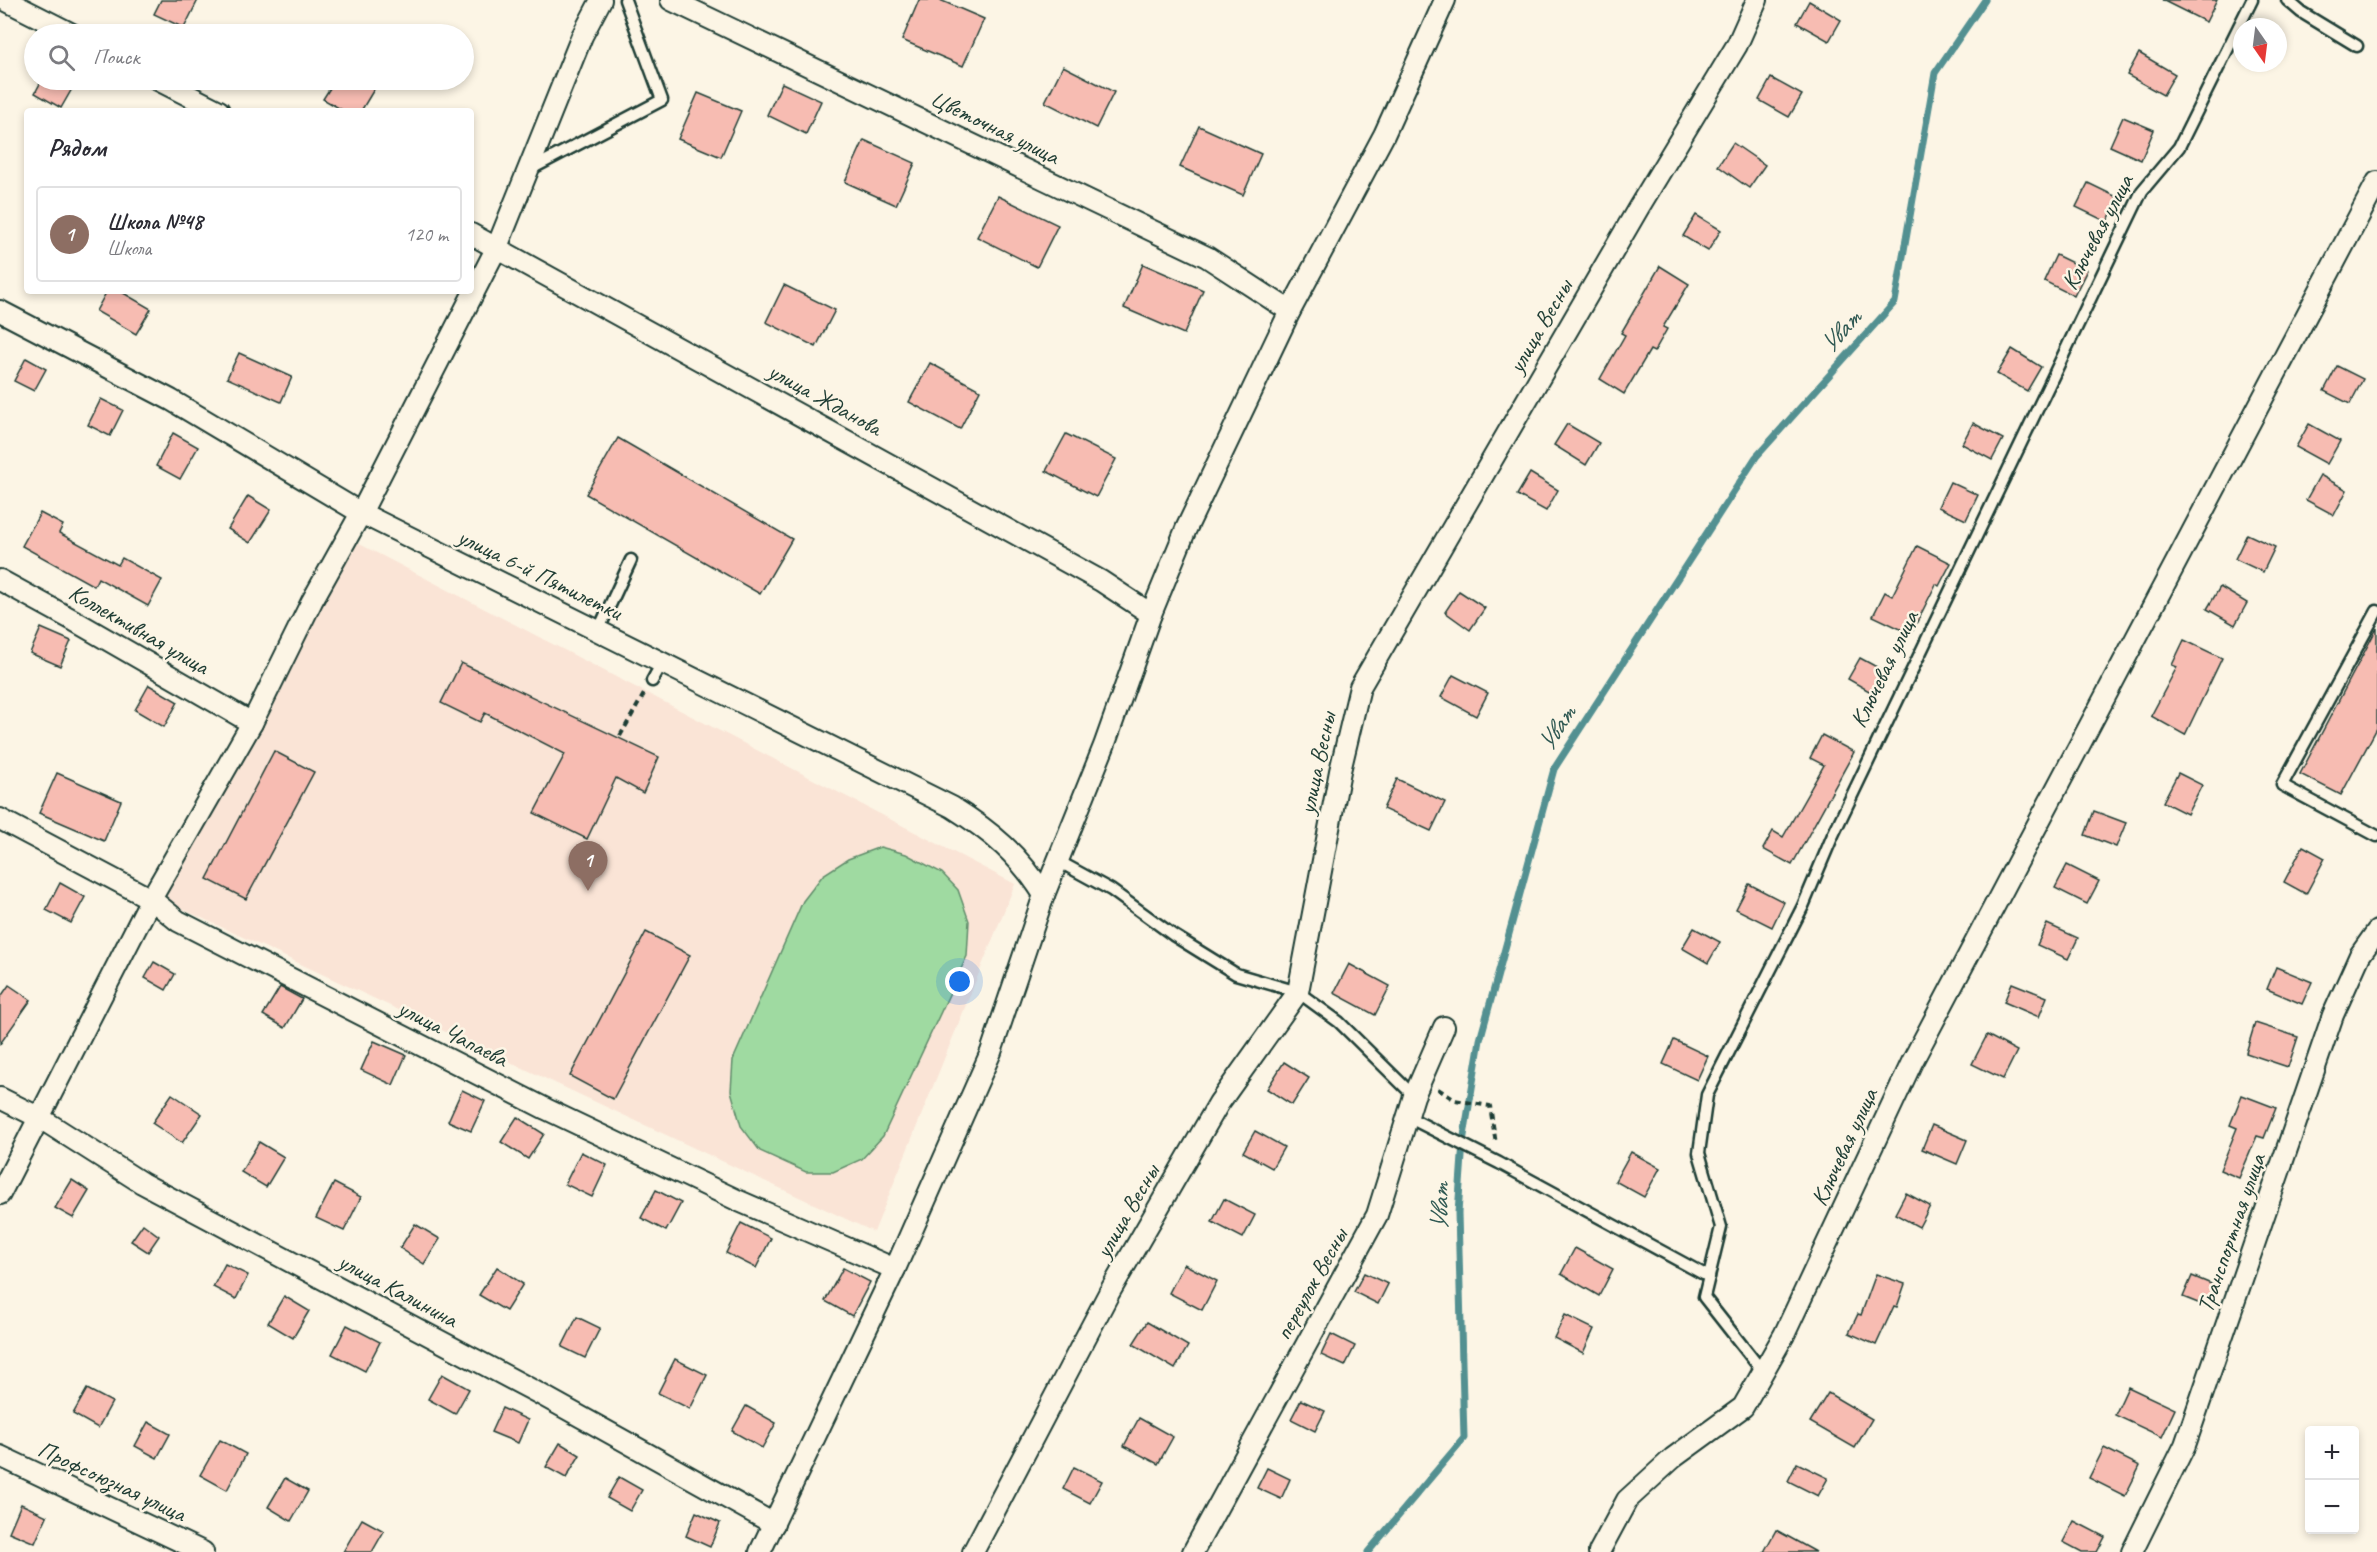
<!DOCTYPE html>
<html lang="ru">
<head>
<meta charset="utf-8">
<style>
	:root { --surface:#fff; --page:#f2f2f3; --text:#2b2b33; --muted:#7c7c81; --line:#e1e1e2; --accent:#2563eb }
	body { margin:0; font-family:Caveat,sans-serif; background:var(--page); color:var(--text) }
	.controls { position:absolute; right:18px; bottom:18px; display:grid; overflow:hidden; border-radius:6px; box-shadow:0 3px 9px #0003 }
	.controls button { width:54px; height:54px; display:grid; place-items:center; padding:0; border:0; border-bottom:2px solid var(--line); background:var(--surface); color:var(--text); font:30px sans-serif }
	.compass { position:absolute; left:2233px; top:18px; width:54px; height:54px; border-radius:50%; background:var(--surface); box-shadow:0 3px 9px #0003; rotate:166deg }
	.you { position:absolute; left:960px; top:982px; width:21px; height:21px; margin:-15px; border:4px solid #fff; border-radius:50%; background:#1a73e8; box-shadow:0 0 0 9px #1a73e833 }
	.badge { display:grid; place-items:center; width:39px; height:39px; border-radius:50%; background:var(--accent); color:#fff; font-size:20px; font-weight:700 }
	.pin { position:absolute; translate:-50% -50px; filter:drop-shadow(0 2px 3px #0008) }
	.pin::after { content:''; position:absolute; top:32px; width:21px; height:18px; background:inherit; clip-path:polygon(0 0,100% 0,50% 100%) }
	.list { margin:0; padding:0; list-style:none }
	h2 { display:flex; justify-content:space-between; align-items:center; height:78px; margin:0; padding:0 24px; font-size:26px }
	h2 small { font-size:20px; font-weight:400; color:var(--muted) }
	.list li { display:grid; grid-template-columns:39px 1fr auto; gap:18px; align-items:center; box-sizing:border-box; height:96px; margin:0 12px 12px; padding:0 12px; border:2px solid var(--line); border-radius:6px }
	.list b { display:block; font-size:22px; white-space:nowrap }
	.list p { margin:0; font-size:20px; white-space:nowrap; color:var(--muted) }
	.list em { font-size:20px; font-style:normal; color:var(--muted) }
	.icon { flex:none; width:33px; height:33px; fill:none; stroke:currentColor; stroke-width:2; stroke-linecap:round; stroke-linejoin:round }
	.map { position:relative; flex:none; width:2377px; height:1552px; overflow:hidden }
	.search { position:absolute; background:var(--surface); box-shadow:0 3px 9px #0003; left:24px; top:24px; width:450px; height:66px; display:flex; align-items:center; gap:15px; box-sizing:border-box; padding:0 21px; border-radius:33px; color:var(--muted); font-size:22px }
	.panel { position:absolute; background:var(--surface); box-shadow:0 3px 9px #0003; left:24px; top:108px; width:450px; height:186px; border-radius:6px }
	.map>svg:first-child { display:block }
	.built { fill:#fae4d6 }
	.green { fill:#9fdaa1; stroke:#5f8c6a; stroke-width:1.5 }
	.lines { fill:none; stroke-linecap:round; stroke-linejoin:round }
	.stream { stroke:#539091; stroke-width:7 }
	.building { fill:#f7bcb2; stroke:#1f3d34; stroke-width:1.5 }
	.service-casing { stroke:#1f3d34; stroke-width:15 }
	.minor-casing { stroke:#1f3d34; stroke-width:24 }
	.path { stroke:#1f3d34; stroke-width:4; stroke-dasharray:6 4.5; stroke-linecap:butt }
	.service { stroke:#fcf5e5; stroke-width:10 }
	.minor { stroke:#fcf5e5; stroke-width:20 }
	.labels { text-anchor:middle; stroke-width:5; stroke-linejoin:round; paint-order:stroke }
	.street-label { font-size:24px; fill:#1f3d34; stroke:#fcf5e5 }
	.water-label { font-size:26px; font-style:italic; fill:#305953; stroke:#fcf5e5 }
</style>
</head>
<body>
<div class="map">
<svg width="2377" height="1552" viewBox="0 0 2377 1552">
	<rect width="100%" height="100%" fill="#fcf5e5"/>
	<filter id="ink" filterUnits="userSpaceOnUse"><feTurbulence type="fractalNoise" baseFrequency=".0167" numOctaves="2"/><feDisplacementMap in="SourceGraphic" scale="12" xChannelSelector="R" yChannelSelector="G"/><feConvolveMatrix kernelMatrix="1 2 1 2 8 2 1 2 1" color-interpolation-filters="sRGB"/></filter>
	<g filter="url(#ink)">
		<polygon class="built" points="348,538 1015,884 874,1232 159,898"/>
		<polygon class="green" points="880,847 906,854 942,873 958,890 969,921 967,956 883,1136 862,1159 833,1172 806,1172 760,1151 741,1126 731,1091 733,1060 803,901 823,875 848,859"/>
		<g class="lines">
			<polyline class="stream" points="1368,1552 1464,1438 1458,1213 1463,1142 1480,1040 1554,769 1756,457 1895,302 1935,73 1985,0"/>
		</g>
		<g class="building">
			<polygon points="161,0 198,0 184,28 154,14"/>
			<polygon points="919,0 940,0 984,19 963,66 902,40"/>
			<polygon points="2162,0 2217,0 2206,22"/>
			<polygon points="1809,1 1841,20 1829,41 1797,23"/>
			<polygon points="2139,53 2175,74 2163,95 2127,75"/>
			<polygon points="1063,66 1114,92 1096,128 1045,102"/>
			<polygon points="1771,78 1802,95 1789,117 1759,100"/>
			<polygon points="42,80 77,80 61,108 35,93"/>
			<polygon points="335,80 364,80 376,86 361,111 344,111 323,99"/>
			<polygon points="782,83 821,101 806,134 767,115"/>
			<polygon points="698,93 741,111 721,157 678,139"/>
			<polygon points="2123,117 2154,130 2141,160 2110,146"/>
			<polygon points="1199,126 1261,154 1243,195 1180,167"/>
			<polygon points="864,140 915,163 896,205 845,182"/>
			<polygon points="1733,143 1765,165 1749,188 1718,166"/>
			<polygon points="2088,183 2119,198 2107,222 2076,207"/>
			<polygon points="998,196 1058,225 1037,267 977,237"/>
			<polygon points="1696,215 1721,230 1708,251 1683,236"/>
			<polygon points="2056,255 2087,270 2074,296 2044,281"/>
			<polygon points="1143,264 1203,290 1184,334 1124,308"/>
			<polygon points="1660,266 1689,284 1663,327 1667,329 1654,352 1650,350 1624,394 1600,379 1625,335 1621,333"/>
			<polygon points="784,285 835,310 816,347 766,322"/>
			<polygon points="107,291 120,291 151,309 136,334 96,311"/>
			<polygon points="2012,349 2041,367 2027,391 1997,374"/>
			<polygon points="239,353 292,377 281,402 227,378"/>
			<polygon points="26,358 46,369 34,391 14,381"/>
			<polygon points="930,363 980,390 960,429 909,402"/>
			<polygon points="2337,366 2363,379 2350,404 2324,391"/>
			<polygon points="101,399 123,410 110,436 88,425"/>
			<polygon points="1973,423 2003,439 1992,460 1962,444"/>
			<polygon points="1567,424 1599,443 1586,465 1554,445"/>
			<polygon points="2309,424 2340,441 2327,464 2296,447"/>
			<polygon points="173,433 198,447 180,479 156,466"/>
			<polygon points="1066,434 1116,459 1096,497 1046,471"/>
			<polygon points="618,438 792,539 760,594 586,494"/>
			<polygon points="1530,473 1558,490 1546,511 1517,495"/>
			<polygon points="2320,475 2347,490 2334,515 2306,500"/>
			<polygon points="1950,482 1978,495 1966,520 1938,507"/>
			<polygon points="248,496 271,510 250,543 228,529"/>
			<polygon points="40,513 63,525 59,533 118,565 122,558 162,580 148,606 98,578 94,586 22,546"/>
			<polygon points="2247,534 2275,547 2263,572 2235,559"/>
			<polygon points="1917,546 1951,563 1939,586 1936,584 1911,634 1873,616 1885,592 1892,596"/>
			<polygon points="2220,587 2247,603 2235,625 2207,609"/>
			<polygon points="1459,591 1485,608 1470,630 1445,612"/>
			<polygon points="41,628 71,641 60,666 30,653"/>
			<polygon points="2377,628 2377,728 2341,795 2300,774"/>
			<polygon points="2184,640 2222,658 2185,735 2151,716 2177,667 2172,665"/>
			<polygon points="1860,658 1888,673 1876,695 1848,679"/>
			<polygon points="461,663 659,757 643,793 616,778 587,839 534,813 565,754 485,713 480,722 441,703"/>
			<polygon points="1453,675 1488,693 1476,716 1441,697"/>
			<polygon points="149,685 178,702 164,727 135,710"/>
			<polygon points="1822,735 1854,752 1792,865 1763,849 1773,831 1783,837 1824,765 1810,758"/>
			<polygon points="274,751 314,772 246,899 207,879"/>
			<polygon points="57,773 121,801 104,841 39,813"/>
			<polygon points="2178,773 2202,785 2187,814 2163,802"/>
			<polygon points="1397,779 1445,802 1431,831 1383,809"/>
			<polygon points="2094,811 2126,823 2116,847 2085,835"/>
			<polygon points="2303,846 2325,858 2306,894 2284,882"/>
			<polygon points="2067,865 2099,881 2087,904 2055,888"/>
			<polygon points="60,883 85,897 71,923 46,910"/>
			<polygon points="1749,884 1784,902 1772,927 1736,909"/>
			<polygon points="2047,924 2078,938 2068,959 2037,945"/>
			<polygon points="1694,928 1720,942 1708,963 1682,948"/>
			<polygon points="646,932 690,955 613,1099 570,1076"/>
			<polygon points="154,962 175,974 166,990 145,978"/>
			<polygon points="1349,964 1390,986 1375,1015 1334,993"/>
			<polygon points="2276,967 2312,982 2302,1004 2267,989"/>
			<polygon points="2012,983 2047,997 2039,1017 2004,1002"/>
			<polygon points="9,985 31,1000 0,1044 0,998"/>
			<polygon points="280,987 302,999 285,1028 263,1015"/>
			<polygon points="2255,1023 2298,1037 2288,1067 2246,1053"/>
			<polygon points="1987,1035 2017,1051 2003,1079 1972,1064"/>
			<polygon points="1674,1040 1708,1056 1697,1080 1663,1064"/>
			<polygon points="374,1041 406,1055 393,1085 361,1070"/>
			<polygon points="1284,1062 1309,1078 1292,1105 1267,1089"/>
			<polygon points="462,1090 485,1101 471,1131 448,1121"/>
			<polygon points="172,1094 202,1114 182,1143 152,1123"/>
			<polygon points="2242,1095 2276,1108 2264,1138 2257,1136 2239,1178 2220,1170 2237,1128 2230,1125"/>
			<polygon points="517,1117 544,1134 528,1159 501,1142"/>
			<polygon points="1932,1125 1967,1140 1957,1164 1922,1149"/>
			<polygon points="1255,1131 1284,1147 1272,1168 1243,1152"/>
			<polygon points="259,1142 284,1157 266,1187 241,1172"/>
			<polygon points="581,1152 607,1165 592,1197 565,1184"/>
			<polygon points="1631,1152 1660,1168 1644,1197 1615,1181"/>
			<polygon points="72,1180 89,1191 73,1218 55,1208"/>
			<polygon points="334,1183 361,1197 344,1231 316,1218"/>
			<polygon points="656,1190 681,1203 666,1231 641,1218"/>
			<polygon points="1906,1193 1930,1206 1919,1227 1895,1214"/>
			<polygon points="1224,1199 1255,1215 1243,1238 1212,1222"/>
			<polygon points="741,1223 771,1238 756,1268 726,1253"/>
			<polygon points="143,1224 159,1236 148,1252 131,1241"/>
			<polygon points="415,1224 440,1239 424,1264 400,1248"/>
			<polygon points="1575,1248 1613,1269 1599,1296 1561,1274"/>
			<polygon points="225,1264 248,1275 236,1299 213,1287"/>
			<polygon points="1184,1264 1217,1281 1202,1310 1169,1293"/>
			<polygon points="497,1267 523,1284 506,1311 479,1295"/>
			<polygon points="843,1268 870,1282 852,1316 825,1301"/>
			<polygon points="1364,1273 1388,1284 1378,1304 1354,1292"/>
			<polygon points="1876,1274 1905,1284 1897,1307 1894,1306 1876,1345 1849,1333 1858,1314 1861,1315"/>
			<polygon points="2192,1276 2216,1286 2208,1307 2183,1297"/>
			<polygon points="284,1296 309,1311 293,1338 268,1323"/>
			<polygon points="1565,1315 1594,1329 1583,1353 1554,1338"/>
			<polygon points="577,1317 600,1328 585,1358 562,1347"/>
			<polygon points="1147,1322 1188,1346 1175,1369 1133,1344"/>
			<polygon points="347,1325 380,1342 365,1371 332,1354"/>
			<polygon points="1331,1334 1355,1346 1345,1366 1321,1355"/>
			<polygon points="675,1359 707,1375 690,1409 658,1393"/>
			<polygon points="442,1374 469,1389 455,1414 428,1399"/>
			<polygon points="2128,1387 2175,1409 2162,1437 2115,1415"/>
			<polygon points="87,1389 112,1402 98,1428 73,1414"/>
			<polygon points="1828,1393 1872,1419 1855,1448 1810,1422"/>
			<polygon points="1301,1400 1325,1411 1315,1431 1291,1419"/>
			<polygon points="746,1406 776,1423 762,1448 732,1431"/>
			<polygon points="502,1408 528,1420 518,1443 491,1432"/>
			<polygon points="1139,1418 1173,1437 1158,1464 1124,1446"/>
			<polygon points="148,1422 170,1434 157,1458 135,1446"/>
			<polygon points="220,1440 246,1454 227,1490 200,1475"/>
			<polygon points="560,1443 580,1455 566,1478 546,1467"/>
			<polygon points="2104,1448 2140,1466 2125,1496 2089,1478"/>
			<polygon points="1797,1463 1828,1478 1818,1496 1788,1481"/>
			<polygon points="1074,1467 1102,1481 1090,1503 1063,1489"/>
			<polygon points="1267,1468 1290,1479 1281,1499 1257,1488"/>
			<polygon points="619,1477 642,1490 630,1511 607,1498"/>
			<polygon points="285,1478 308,1491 291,1521 268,1507"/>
			<polygon points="21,1504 47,1516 35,1543 9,1532"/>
			<polygon points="696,1512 720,1523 710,1547 686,1536"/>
			<polygon points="362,1519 384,1531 372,1552 343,1552"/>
			<polygon points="2074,1521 2105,1537 2097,1552 2082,1552 2063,1542"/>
			<polygon points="1776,1530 1816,1552 1764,1552"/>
		</g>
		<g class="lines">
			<g class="service-casing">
				<g id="service">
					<polyline points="2287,0 2301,12 2357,46"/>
					<polyline points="529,170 662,100 625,0"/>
					<polyline points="2377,611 2282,785 2377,836"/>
					<polyline points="598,631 631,560"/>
					<polyline points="652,681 662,663"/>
					<polyline points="1058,861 1111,890 1173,935 1236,974 1298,992 1339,1022 1414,1096"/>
					<polyline points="1408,1117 1499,1163 1709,1277"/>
					<polyline points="1763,1372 1704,1297 1721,1227 1699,1153 1707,1095 1803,906 1833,835 2142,191 2179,147 2252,0"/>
				</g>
			</g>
			<g class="minor-casing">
				<g id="minor">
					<polyline points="5,0 72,34"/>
					<polyline points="671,0 1207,257 1290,311"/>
					<polyline points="158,80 219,111"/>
					<polyline points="471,234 1101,581 1151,614"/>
					<path d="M0 311 171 400 361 513 952 807C992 832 1019 855 1044 895"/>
					<polyline points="0,580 73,620 252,723"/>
					<polyline points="0,819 151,899 178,921 546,1109 739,1201 895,1269"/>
					<polyline points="0,1098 40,1118 142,1183 538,1393 774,1524"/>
					<polyline points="0,1194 151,899 252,723 312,601 361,513 497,247 582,36 601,0"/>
					<polyline points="0,1456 203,1552"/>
					<polyline points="760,1552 895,1269 991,1052 1044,895 1104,746 1151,614 1186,529 1290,311 1384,135 1445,0"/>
					<polyline points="973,1552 1109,1293 1219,1103 1298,992 1340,771 1360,687 1639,207 1737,45 1757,0"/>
					<polyline points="1193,1552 1377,1215 1414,1096 1444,1027"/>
					<polyline points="1599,1552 1627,1500 1673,1458 1743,1407 1784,1335 1912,1062 2377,182"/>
					<polyline points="2132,1552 2185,1445 2333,1015 2360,955 2377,931"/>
				</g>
			</g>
			<g class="path">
				<polyline points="620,736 644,694"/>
				<polyline points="1438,1089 1455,1100 1490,1106 1496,1144"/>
			</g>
			<use href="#service" class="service"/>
			<use href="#minor" class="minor"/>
		</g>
	</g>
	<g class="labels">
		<g class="street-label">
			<text transform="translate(995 127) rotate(26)" y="8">Цветочная улица</text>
			<text transform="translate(2097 232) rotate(-62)" y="8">Ключевая улица</text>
			<text transform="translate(1540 326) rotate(-60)" y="8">улица Весны</text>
			<text transform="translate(825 399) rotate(29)" y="8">улица Жданова</text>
			<text transform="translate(540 574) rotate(26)" y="8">улица 6-й Пятилетки</text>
			<text transform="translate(139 629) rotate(30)" y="8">Коллективная улица</text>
			<text transform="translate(1884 669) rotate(-64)" y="8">Ключевая улица</text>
			<text transform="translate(1317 763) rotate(-78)" y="8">улица Весны</text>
			<text transform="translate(453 1033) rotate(27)" y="8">улица Чапаева</text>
			<text transform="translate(1844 1147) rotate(-65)" y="8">Ключевая улица</text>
			<text transform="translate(1127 1211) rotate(-60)" y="8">улица Весны</text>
			<text transform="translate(2231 1233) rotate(-71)" y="8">Транспортная улица</text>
			<text transform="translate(1311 1284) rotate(-61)" y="8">переулок Весны</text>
			<text transform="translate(398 1290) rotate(28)" y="8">улица Калинина</text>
			<text transform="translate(112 1481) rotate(25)" y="8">Профсоюзная улица</text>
		</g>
		<g class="water-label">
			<text transform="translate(1840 331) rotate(-48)" y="9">Уват</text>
			<text transform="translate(1556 728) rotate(-57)" y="9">Уват</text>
			<text transform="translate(1439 1207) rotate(-88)" y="9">Уват</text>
		</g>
	</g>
</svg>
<div class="controls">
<button>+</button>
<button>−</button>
</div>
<svg class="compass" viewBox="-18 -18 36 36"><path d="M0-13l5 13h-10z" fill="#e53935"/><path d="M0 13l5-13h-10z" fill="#7c7c81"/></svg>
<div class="you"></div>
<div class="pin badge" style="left:588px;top:891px;background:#8d6e63">1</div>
<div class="search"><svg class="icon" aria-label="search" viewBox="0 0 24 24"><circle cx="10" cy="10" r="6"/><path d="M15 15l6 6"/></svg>Поиск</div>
<section class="panel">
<h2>Рядом<small></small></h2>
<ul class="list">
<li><span class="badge" style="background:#8d6e63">1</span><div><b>Школа №48</b><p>Школа</p></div><em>120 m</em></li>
</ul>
</section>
</div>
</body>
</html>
